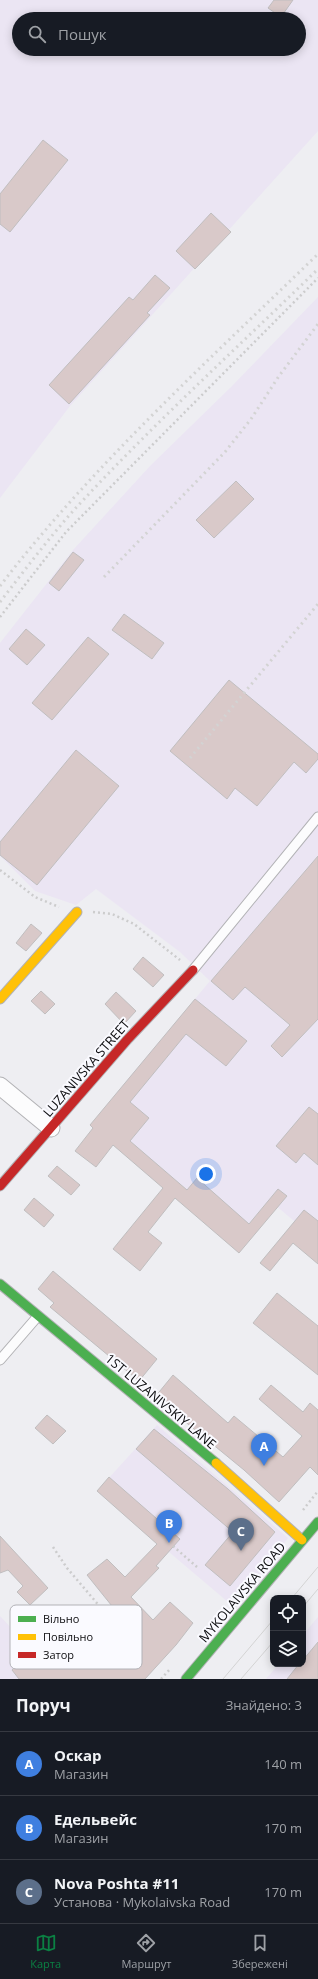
<!DOCTYPE html>
<html lang="uk">
<head>
<meta charset="utf-8">
<style>
	:root { --surface:#171b24; --page:#242831; --text:#f1f3f6; --muted:#9ea1a6; --line:#363941; --accent:#0b8043 }
	body { margin:0; font-family:"Open Sans",sans-serif; background:var(--page); color:var(--text) }
	.controls { position:absolute; right:12px; bottom:12px; display:grid; overflow:hidden; border-radius:8px; box-shadow:0 2px 10px #0003 }
	.controls button { width:36px; height:36px; display:grid; place-items:center; padding:0; border:0; border-bottom:1px solid var(--line); background:var(--surface); color:var(--text); font:20px sans-serif }
	.you { position:absolute; left:206px; top:1174px; width:14px; height:14px; margin:-10px; border:3px solid #fff; border-radius:50%; background:#1a73e8; box-shadow:0 0 0 6px #1a73e833 }
	.badge { display:grid; place-items:center; width:26px; height:26px; border-radius:50%; background:var(--accent); color:#fff; font-size:13px; font-weight:700 }
	.pin { position:absolute; translate:-50% -33px; filter:drop-shadow(0 1px 2px #0008) }
	.pin::after { content:''; position:absolute; top:21px; width:14px; height:12px; background:inherit; clip-path:polygon(0 0,100% 0,50% 100%) }
	.list { margin:0; padding:0; list-style:none }
	h2 { display:flex; justify-content:space-between; align-items:center; height:52px; margin:0; padding:0 16px; font-size:17px }
	h2 small { font-size:13px; font-weight:400; color:var(--muted) }
	.list li { display:grid; grid-template-columns:26px 1fr auto; gap:12px; align-items:center; box-sizing:border-box; height:64px; padding:0 16px; border-top:1px solid var(--line) }
	.list b { display:block; font-size:15px; white-space:nowrap }
	.list p { margin:0; font-size:13px; white-space:nowrap; color:var(--muted) }
	.list em { font-size:13px; font-style:normal; color:var(--muted) }
	.icon { flex:none; width:22px; height:22px; fill:none; stroke:currentColor; stroke-width:2; stroke-linecap:round; stroke-linejoin:round }
	.map { position:relative; flex:none; width:318px; height:1679px; overflow:hidden }
	.search { position:absolute; background:var(--surface); box-shadow:0 2px 10px #0003; left:12px; right:12px; top:12px; height:44px; display:flex; align-items:center; gap:10px; box-sizing:border-box; padding:0 14px; border-radius:22px; color:var(--muted); font-size:15px }
	.sheet { height:244px; background:var(--surface) }
	nav { display:flex; justify-content:space-around; align-items:center; box-sizing:border-box; height:56px; border-top:1px solid var(--line); background:var(--surface); font-size:11px; color:var(--muted) }
	nav a { display:grid; justify-items:center; gap:2px }
	nav .on { color:var(--accent) }
	.map>svg:first-child { display:block }
	.industrial { fill:#ebe5f3; fill-rule:evenodd }
	.building { fill:#d9c9c9; stroke:#c0bebf }
	.lines { fill:none; stroke-linecap:round; stroke-linejoin:round }
	.lane-casing { stroke:#b2b2b5; stroke-width:11 }
	.street-casing { stroke:#b2b2b5; stroke-width:19 }
	.fast-casing { stroke:#b2b2b5; stroke-width:11 }
	.slow-casing { stroke:#b2b2b5; stroke-width:11 }
	.jam-casing { stroke:#b2b2b5; stroke-width:11 }
	.path { stroke:#cccccd; stroke-width:2.5; stroke-dasharray:2 3; stroke-linecap:butt }
	.lane { stroke:#fcfcfd; stroke-width:9 }
	.street { stroke:#fcfcfd; stroke-width:17 }
	.fast { stroke:#4caf50; stroke-width:9 }
	.slow { stroke:#ffc107; stroke-width:9 }
	.jam { stroke:#c62828; stroke-width:9 }
	.tram { stroke:#d3d3d3; stroke-width:1 }
	.rail { stroke:#d3d3d3; stroke-width:3; stroke-dasharray:2 4; stroke-linecap:butt }
	.labels { text-anchor:middle; stroke-width:4; stroke-linejoin:round; paint-order:stroke }
	.street-label { font-size:13px; fill:#0b0b0e; stroke:#fafaff }
	.key { fill:#fafaff; stroke:#b2b2b7; stroke-width:1 }
	.key-label { font-size:11px; fill:#0b0b0e }
</style>
</head>
<body>
<div class="map">
<svg width="318" height="1679" viewBox="0 0 318 1679">
	<rect width="100%" height="100%" fill="#eeeef2"/>
	<g class="industrial">
		<path d="M0 0H318V131L70 406 0 498ZM19 19H299V49H19Z"/>
		<polygon points="318,297 318,1241 269,1200 239,1235 99,1114 210,981 180,952 96,889 76,905 35,891 0,856 0,643 73,550 150,466 231,387"/>
		<polygon points="157,1425 288,1538 235,1608 97,1491"/>
		<polygon points="0,1616 24,1642 57,1679 0,1679"/>
		<polygon points="318,1617 318,1679 266,1679 279,1664 303,1664 303,1635"/>
	</g>
	<g class="building">
		<polygon points="274,0 293,0 281,17 268,8"/>
		<polygon points="43,140 68,160 10,232 0,224 0,194"/>
		<polygon points="211,213 231,232 195,269 176,251"/>
		<polygon points="155,275 170,288 147,313 150,315 69,404 49,385 129,297 133,300"/>
		<polygon points="236,481 254,499 214,538 196,520"/>
		<polygon points="73,552 84,560 59,591 49,583"/>
		<polygon points="124,614 164,643 152,659 112,630"/>
		<polygon points="26,629 45,645 27,665 9,649"/>
		<polygon points="88,637 109,654 52,720 32,703"/>
		<polygon points="229,680 318,754 318,759 306,773 294,762 257,806 235,788 227,799 170,751"/>
		<polygon points="76,750 119,786 37,885 0,855 0,842"/>
		<polygon points="318,856 318,1019 282,1057 271,1046 290,1025 245,987 233,1000 211,981"/>
		<polygon points="31,924 42,933 26,951 16,943"/>
		<polygon points="143,957 164,975 153,987 133,969"/>
		<polygon points="41,991 55,1004 45,1014 31,1001"/>
		<polygon points="116,992 136,1011 124,1024 105,1004"/>
		<polygon points="195,999 247,1041 226,1066 186,1034 130,1102 149,1118 130,1141 187,1190 197,1178 249,1224 278,1189 287,1196 239,1253 175,1198 148,1232 162,1243 140,1271 113,1249 163,1188 113,1145 96,1167 75,1151 93,1128 90,1125"/>
		<polygon points="309,1107 318,1114 318,1165 304,1153 296,1163 276,1146"/>
		<polygon points="57,1166 80,1185 71,1195 48,1176"/>
		<polygon points="34,1198 54,1215 44,1227 24,1210"/>
		<polygon points="304,1210 318,1221 318,1264 293,1243 270,1271 260,1263"/>
		<polygon points="53,1271 157,1359 139,1381 50,1307 54,1303 38,1289"/>
		<polygon points="277,1293 318,1326 318,1375 253,1323"/>
		<polygon points="173,1375 228,1423 234,1416 283,1457 302,1436 259,1399 271,1385 303,1412 310,1403 318,1410 318,1475 310,1467 279,1502 244,1470 155,1397"/>
		<polygon points="47,1415 66,1431 53,1444 35,1428"/>
		<polygon points="154,1429 228,1489 275,1532 230,1586 205,1565 233,1532 136,1449"/>
		<polygon points="109,1477 180,1539 156,1566 159,1568 131,1597 153,1620 170,1602 193,1623 176,1645 145,1679 19,1679 12,1670 31,1650 24,1642 37,1634 54,1652 85,1629 102,1646 124,1621 87,1575 107,1559 125,1577 157,1544 97,1491"/>
		<polygon points="0,1536 48,1588 30,1605 17,1592 23,1586 8,1570 0,1573"/>
		<polygon points="318,1642 318,1679 287,1679 299,1664 303,1664 303,1660"/>
	</g>
	<g class="lines">
		<g class="lane-casing">
			<g id="lane">
				<polyline points="193,970 318,817"/>
				<polyline points="0,1360 38,1316"/>
			</g>
		</g>
		<g class="street-casing">
			<polyline id="street" points="0,1086 51,1128"/>
		</g>
		<g class="fast-casing">
			<g id="fast">
				<polyline points="0,1284 216,1463"/>
				<polyline points="186,1679 318,1522"/>
			</g>
		</g>
		<g class="slow-casing">
			<g id="slow">
				<polyline points="0,999 77,912"/>
				<polyline points="216,1463 302,1540"/>
			</g>
		</g>
		<g class="jam-casing">
			<polyline id="jam" points="0,1186 127,1040 193,970"/>
		</g>
		<g class="path">
			<polyline points="0,617 66,532 318,278"/>
			<polyline points="0,870 35,897 59,907"/>
			<polyline points="93,912 112,914 134,924 180,960"/>
			<polyline points="303,1510 318,1491"/>
			<polyline points="173,1546 197,1567"/>
			<polyline points="53,1547 67,1568 136,1649"/>
			<polyline points="161,1679 170,1669"/>
		</g>
		<use href="#lane" class="lane"/>
		<use href="#street" class="street"/>
		<use href="#fast" class="fast"/>
		<use href="#slow" class="slow"/>
		<use href="#jam" class="jam"/>
		<g class="tram">
			<polyline points="292,1598 318,1567"/>
			<polyline points="303,1607 318,1589"/>
			<polyline points="223,1679 273,1620"/>
			<polyline points="241,1679 273,1642"/>
		</g>
		<g class="rail">
			<polyline points="104,577 225,452 251,419 279,376 318,324"/>
			<path d="M0 586C93 465 208 361 318 254"/>
			<path d="M0 602C24 571 48 539 74 510 151 426 236 349 318 269"/>
			<polyline points="190,758 318,604"/>
		</g>
	</g>
	<g class="labels">
		<g class="street-label">
			<text transform="translate(86 1068) rotate(-49)" y="5">LUZANIVSKA STREET</text>
			<text transform="translate(161 1401) rotate(40)" y="5">1ST LUZANIVSKIY LANE</text>
			<text transform="translate(242 1592) rotate(-50)" y="5">MYKOLAIVSKA ROAD</text>
		</g>
	</g>
	<rect x="10" y="1605" width="132" height="64" rx="6" class="key"/>
	<rect x="18" y="1616" width="18" height="6" fill="#4caf50"/>
	<rect x="18" y="1634" width="18" height="6" fill="#ffc107"/>
	<rect x="18" y="1652" width="18" height="6" fill="#c62828"/>
	<g class="key-label">
		<text x="43" y="1623">Вільно</text>
		<text x="43" y="1641">Повільно</text>
		<text x="43" y="1659">Затор</text>
	</g>
</svg>
<div class="controls">
<button><svg class="icon" aria-label="locate" viewBox="0 0 24 24"><circle cx="12" cy="12" r="6"/><path d="M12 2v4M12 18v4M2 12h4M18 12h4"/></svg></button>
<button><svg class="icon" aria-label="layers" viewBox="0 0 24 24"><path d="M12 4l9 5-9 5-9-5zM3 14l9 5 9-5"/></svg></button>
</div>
<div class="you"></div>
<div class="pin badge" style="left:264px;top:1466px;background:#3f7fe0">A</div>
<div class="pin badge" style="left:169px;top:1543px;background:#3f7fe0">B</div>
<div class="pin badge" style="left:241px;top:1551px;background:#5c6f8a">C</div>
<div class="search"><svg class="icon" aria-label="search" viewBox="0 0 24 24"><circle cx="10" cy="10" r="6"/><path d="M15 15l6 6"/></svg>Пошук</div>
</div>
<section class="sheet">
<h2>Поруч<small>Знайдено: 3</small></h2>
<ul class="list">
<li><span class="badge" style="background:#3f7fe0">A</span><div><b>Оскар</b><p>Магазин</p></div><em>140 m</em></li>
<li><span class="badge" style="background:#3f7fe0">B</span><div><b>Едельвейс</b><p>Магазин</p></div><em>170 m</em></li>
<li><span class="badge" style="background:#5c6f8a">C</span><div><b>Nova Poshta #11</b><p>Установа · Mykolaivska Road</p></div><em>170 m</em></li>
</ul>
</section>
<nav>
<a class="on"><svg class="icon" aria-label="map" viewBox="0 0 24 24"><path d="M3 6l6-2 6 2 6-2v14l-6 2-6-2-6 2zM9 4v14M15 6v14"/></svg>Карта</a>
<a><svg class="icon" aria-label="directions" viewBox="0 0 24 24"><path d="M12 3l9 9-9 9-9-9zM9 14v-3h6M13 9l2 2-2 2"/></svg>Маршрут</a>
<a><svg class="icon" aria-label="saved" viewBox="0 0 24 24"><path d="M7 4h10v16l-5-4-5 4z"/></svg>Збережені</a>
</nav>
</body>
</html>
